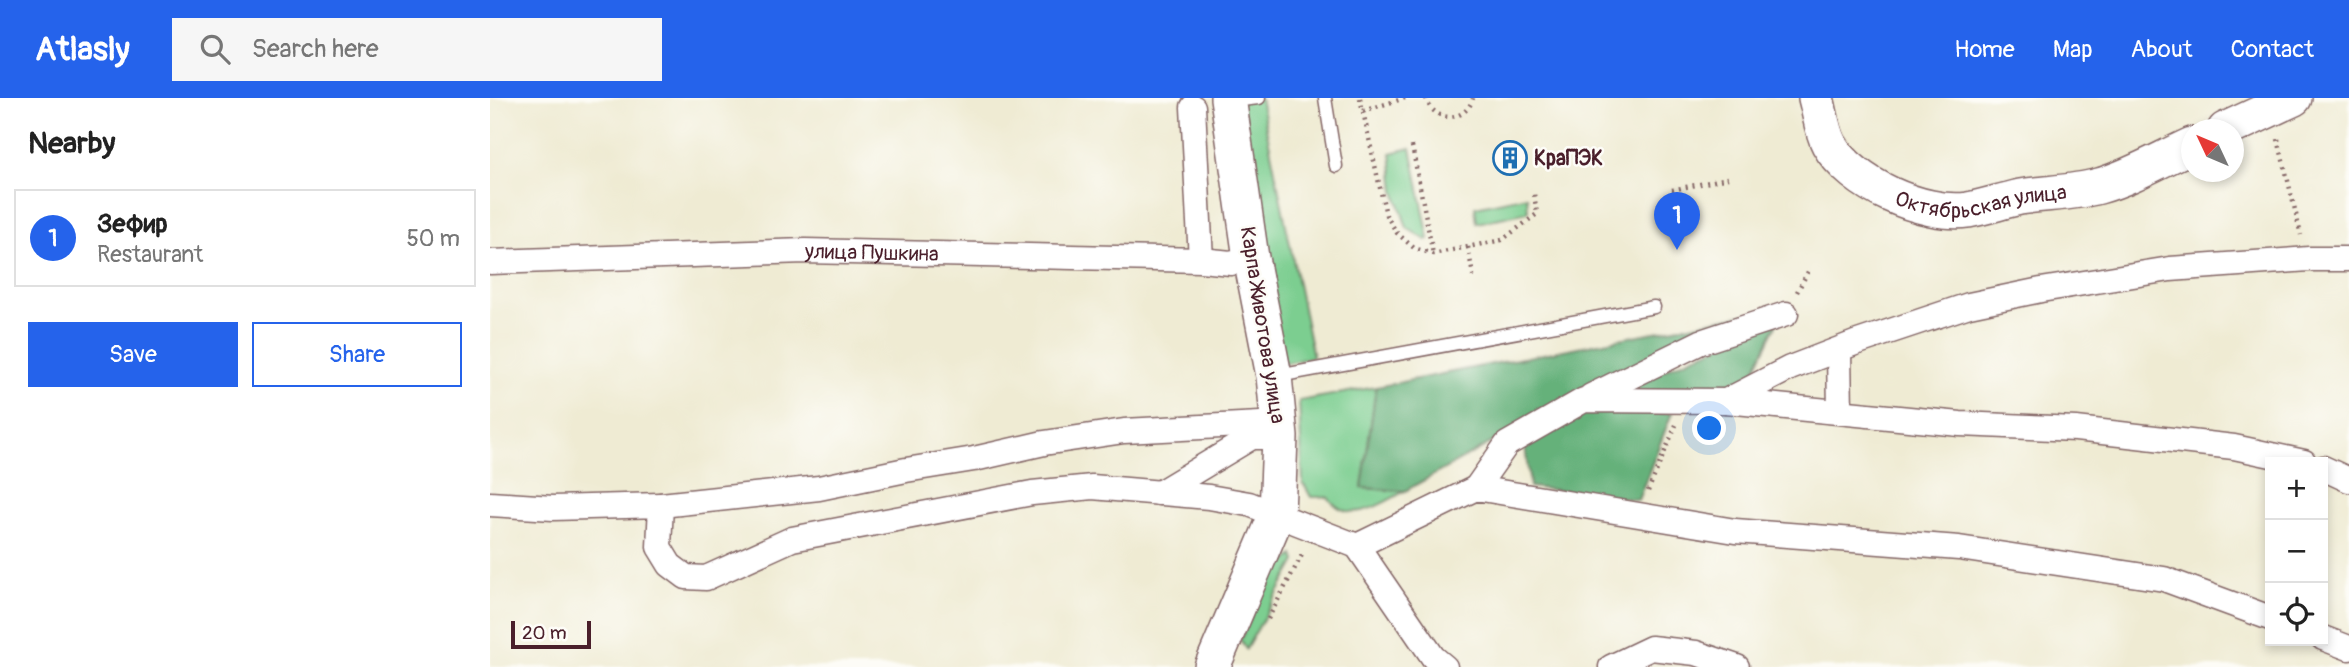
<!DOCTYPE html>
<html lang="en">
<head>
<meta charset="utf-8">
<style>
	:root { --surface:#fff; --page:#f6f6f6; --text:#222; --muted:#767676; --line:#e0e0e0; --accent:#2563eb }
	body { margin:0; font-family:Pangolin,sans-serif; background:var(--page); color:var(--text) }
	.controls { position:absolute; right:21px; bottom:21px; display:grid; overflow:hidden; border-radius:0px; box-shadow:0 4px 10px #0003 }
	.controls button { width:63px; height:63px; display:grid; place-items:center; padding:0; border:0; border-bottom:2px solid var(--line); background:var(--surface); color:var(--text); font:35px sans-serif }
	.compass { position:absolute; left:1691px; top:21px; width:63px; height:63px; border-radius:50%; background:var(--surface); box-shadow:0 4px 10px #0003; rotate:314deg }
	.scale { position:absolute; left:21px; bottom:18px; width:80px; box-sizing:border-box; padding-left:7px; border:4px solid #4a1f2b; border-top:0; font-size:19px; line-height:24px; white-space:nowrap; color:#4a1f2b; -webkit-text-stroke:5px #fdfcf7; paint-order:stroke }
	.you { position:absolute; left:1220px; top:331px; width:24px; height:24px; margin:-18px; border:5px solid #fff; border-radius:50%; background:#1a73e8; box-shadow:0 0 0 10px #1a73e833 }
	.badge { display:grid; place-items:center; width:46px; height:46px; border-radius:50%; background:var(--accent); color:#fff; font-size:23px; font-weight:700 }
	.pin { position:absolute; translate:-50% -58px; filter:drop-shadow(0 2px 4px #0008) }
	.pin::after { content:''; position:absolute; top:37px; width:24px; height:21px; background:inherit; clip-path:polygon(0 0,100% 0,50% 100%) }
	.list { margin:0; padding:0; list-style:none }
	h2 { display:flex; justify-content:space-between; align-items:center; height:91px; margin:0; padding:0 28px; font-size:30px }
	h2 small { font-size:23px; font-weight:400; color:var(--muted) }
	.list li { display:grid; grid-template-columns:46px 1fr auto; gap:21px; align-items:center; box-sizing:border-box; height:98px; margin:0 14px 14px; padding:0 14px; border:2px solid var(--line); border-radius:0px }
	.list b { display:block; font-size:26px; white-space:nowrap }
	.list p { margin:0; font-size:23px; white-space:nowrap; color:var(--muted) }
	.list em { font-size:23px; font-style:normal; color:var(--muted) }
	.actions { display:flex; gap:14px; padding:21px 28px }
	.actions a { flex:1; padding:16px 0; border:2px solid var(--accent); border-radius:0px; text-align:center; font-size:24px; color:var(--accent) }
	.actions .main { background:var(--accent); color:#fff }
	.icon { flex:none; width:38px; height:38px; fill:none; stroke:currentColor; stroke-width:2; stroke-linecap:round; stroke-linejoin:round }
	.map { position:relative; flex:none; width:1859px; height:569px; overflow:hidden }
	header { display:flex; align-items:center; gap:42px; box-sizing:border-box; height:98px; padding:0 35px; background:var(--accent); color:#fff }
	header strong { font-size:33px }
	nav { display:flex; gap:38px; margin-inline-start:auto; font-size:24px }
	.search { width:490px; height:63px; background:var(--page); display:flex; align-items:center; gap:18px; box-sizing:border-box; padding:0 24px; border-radius:0px; color:var(--muted); font-size:26px }
	main { display:flex }
	aside { flex:1; background:var(--surface) }
	.map>svg:first-child { display:block }
	.green { fill:#7cce90; stroke:#63765e; stroke-width:2 }
	.forest { fill:#65b17a; stroke:#586852; stroke-width:2 }
	.lines { fill:none; stroke-linecap:round; stroke-linejoin:round }
	.lane-casing { stroke:#846666; stroke-width:15 }
	.street-casing { stroke:#846666; stroke-width:27 }
	.secondary-casing { stroke:#846666; stroke-width:38 }
	.path { stroke:#846666; stroke-width:4.5; stroke-dasharray:2 5; stroke-linecap:butt }
	.lane { stroke:#fff; stroke-width:12 }
	.street { stroke:#fff; stroke-width:24 }
	.secondary { stroke:#fff; stroke-width:35 }
	.labels { text-anchor:middle; stroke-width:5; stroke-linejoin:round; paint-order:stroke }
	.poi-label { font-size:21px; font-weight:bold; fill:#4a1f2b; stroke:#fdfcf7; text-anchor:start }
	.street-label { font-size:21px; fill:#4a1f2b; stroke:#fdfcf7 }
</style>
</head>
<body>
<header>
<strong>Atlasly</strong>
<div class="search"><svg class="icon" aria-label="search" viewBox="0 0 24 24"><circle cx="10" cy="10" r="6"/><path d="M15 15l6 6"/></svg>Search here</div>
<nav><a>Home</a><a>Map</a><a>About</a><a>Contact</a></nav>
</header>
<main>
<aside>
<h2>Nearby<small></small></h2>
<ul class="list">
<li><span class="badge">1</span><div><b>Зефир</b><p>Restaurant</p></div><em>50 m</em></li>
</ul>
<div class="actions"><a class="main">Save</a><a>Share</a></div>
</aside>
<div class="map">
<svg width="1859" height="569" viewBox="0 0 1859 569">
	<rect width="100%" height="100%" fill="#fdfcf7"/>
	<filter id="ink" filterUnits="userSpaceOnUse"><feTurbulence type="fractalNoise" baseFrequency=".0143" numOctaves="2"/><feDisplacementMap in="SourceGraphic" scale="14" xChannelSelector="R" yChannelSelector="G"/><feConvolveMatrix kernelMatrix="1 2 1 2 8 2 1 2 1" color-interpolation-filters="sRGB"/></filter>
	<filter id="wash" filterUnits="userSpaceOnUse"><feTurbulence type="fractalNoise" baseFrequency=".00686" numOctaves="4" result="noise"/><feDisplacementMap in="SourceGraphic" scale="28" xChannelSelector="R" yChannelSelector="G"/><feGaussianBlur stdDeviation="1.57" result="paint"/><feColorMatrix in="noise" values="0 0 0 0 0 0 0 0 0 0 0 0 0 0 0 0 0 1.4 0 .05"/><feComposite in="paint" operator="in"/></filter>
	<g filter="url(#wash)">
		<rect width="100%" height="100%" fill="#efebd3"/>
		<g class="green">
			<polygon points="745,0 770,0 823,259 793,266"/>
			<polygon points="921,50 939,141 936,142 917,130 905,93 901,55"/>
			<polygon points="1037,98 1038,114 987,125 985,109"/>
			<path d="M886 289 872 390 915 393C891 406 859 429 838 399H821L813 385 809 303Z"/>
			<polygon points="804,457 806,463 756,551 750,542 782,475"/>
		</g>
		<g class="forest">
			<polygon points="1281,211 1092,294 915,393 872,390 886,289"/>
			<polygon points="1288,223 1262,278 1234,296 1120,295"/>
			<polygon points="1088,313 1182,315 1148,402 1040,389 1035,348"/>
		</g>
	</g>
	<g filter="url(#ink)">
		<g class="lines">
			<g class="lane-casing">
				<g id="lane">
					<polyline points="835,0 846,68"/>
					<polyline points="742,3 769,0"/>
					<polyline points="788,278 1164,209"/>
				</g>
			</g>
			<g class="street-casing">
				<g id="street">
					<polyline points="703,9 711,162"/>
					<path id="s1" d="M0 164 315 153 711 162 741 165 761 160"/>
					<polyline points="1349,253 1350,314"/>
					<polyline points="1101,298 1211,244 1296,216"/>
					<polyline points="1236,303 1470,326 1586,331 1744,349 1814,364"/>
					<polyline points="1833,370 1859,382"/>
					<polyline points="986,390 1017,346 1094,302 1236,303 1300,270 1365,245 1479,207 1551,192 1680,171 1819,161 1859,161"/>
					<polyline points="669,395 762,339 782,339"/>
					<polyline points="0,406 63,410 171,407 169,449 180,467 196,479 216,480 302,441 542,395 602,389 719,399 759,406 867,448 986,390 1245,433 1469,450 1674,481 1780,520"/>
					<polyline points="171,407 329,390 416,372 484,361 554,345 634,333 790,325"/>
					<polyline points="867,448 943,559 955,569"/>
					<polyline points="1833,540 1859,550"/>
					<polyline points="1121,569 1161,550 1206,555 1247,569"/>
				</g>
			</g>
			<g class="secondary-casing">
				<g id="secondary">
					<path id="s2" d="M1326 0C1330 14 1332 33 1339 46 1361 86 1433 118 1478 112 1495 109 1512 103 1530 99 1556 95 1583 95 1609 88 1641 79 1671 61 1702 47"/>
					<polyline points="1735,32 1804,0"/>
					<polyline points="722,569 787,416 790,339 784,278 761,160 738,0"/>
				</g>
			</g>
			<g class="path">
				<polyline points="870,0 896,117 907,135 924,150 943,156 1012,142 1047,116 1044,96"/>
				<path d="M936 0C943 25 976 25 983 0"/>
				<polyline points="873,13 915,0"/>
				<polyline points="1788,41 1811,137"/>
				<polyline points="922,48 943,156"/>
				<polyline points="1182,92 1238,80"/>
				<polyline points="978,149 984,183"/>
				<polyline points="1307,194 1320,170"/>
				<polyline points="1158,393 1186,327"/>
				<polyline points="778,521 813,455"/>
			</g>
			<use href="#lane" class="lane"/>
			<use href="#street" class="street"/>
			<use href="#secondary" class="secondary"/>
		</g>
	</g>
	<defs>
		<g id="building-ring" transform="scale(1.75)"><circle r="9.5" fill="#fdfcf7" stroke="#1f6fb2" stroke-width="1.5"/><path d="M-4-6H4V6H1V3H-1V6H-4ZM-2.5-4.3h1.7v1.8h-1.7ZM.8-4.3h1.7v1.8H.8ZM-2.5-1h1.7V.8h-1.7ZM.8-1h1.7V.8H.8Z" fill="#1f6fb2"/></g>
	</defs>
	<g fill-rule="evenodd">
		<use href="#building-ring" x="1020" y="60"/>
	</g>
	<g class="labels">
		<g class="poi-label">
			<text x="1044" y="67">КраПЭК</text>
		</g>
		<g class="street-label">
			<text dy="7" stroke="none"><textPath href="#s2" startOffset="222">Октябрьская улица</textPath></text>
			<text dy="7" stroke="none"><textPath href="#s1" startOffset="382">улица Пушкина</textPath></text>
			<text transform="translate(773 227) rotate(81)" y="7">Карпа Животова улица</text>
		</g>
	</g>
</svg>
<div class="controls">
<button>+</button>
<button>−</button>
<button><svg class="icon" aria-label="locate" viewBox="0 0 24 24"><circle cx="12" cy="12" r="6"/><path d="M12 2v4M12 18v4M2 12h4M18 12h4"/></svg></button>
</div>
<svg class="compass" viewBox="-18 -18 36 36"><path d="M0-13l5 13h-10z" fill="#e53935"/><path d="M0 13l5-13h-10z" fill="#767676"/></svg>
<div class="scale">20 m</div>
<div class="you"></div>
<div class="pin badge" style="left:1187px;top:152px">1</div>
</div>
</main>
</body>
</html>
